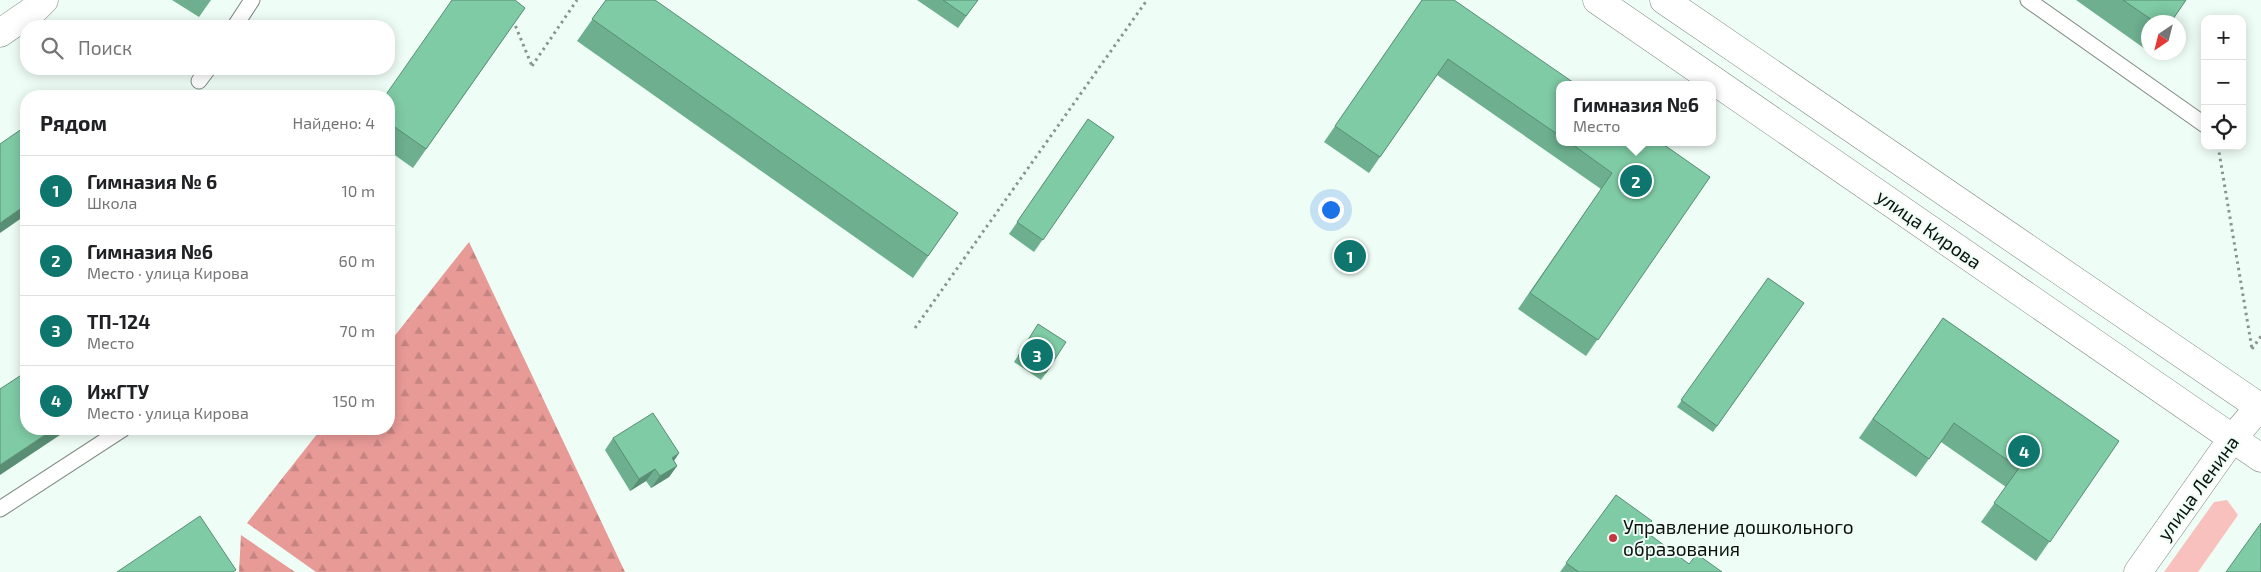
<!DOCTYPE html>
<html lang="ru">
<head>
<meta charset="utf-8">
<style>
	:root { --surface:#fff; --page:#f2f2f2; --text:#202124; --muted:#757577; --line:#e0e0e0; --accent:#0f766e }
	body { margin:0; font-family:"Exo 2",sans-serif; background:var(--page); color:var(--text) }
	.controls { position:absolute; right:15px; top:15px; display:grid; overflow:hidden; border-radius:10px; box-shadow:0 2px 12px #0003 }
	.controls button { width:45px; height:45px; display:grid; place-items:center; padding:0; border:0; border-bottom:1px solid var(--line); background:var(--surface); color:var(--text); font:25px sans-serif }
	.compass { position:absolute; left:2141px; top:15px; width:45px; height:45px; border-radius:50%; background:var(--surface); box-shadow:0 2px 12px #0003; rotate:215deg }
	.you { position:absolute; left:1330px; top:209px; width:18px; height:18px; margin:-12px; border:4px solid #fff; border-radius:50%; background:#1a73e8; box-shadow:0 0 0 8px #1a73e833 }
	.badge { display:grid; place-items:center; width:32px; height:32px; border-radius:50%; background:var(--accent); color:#fff; font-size:16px; font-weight:700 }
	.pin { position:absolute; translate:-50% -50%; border:2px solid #fff; box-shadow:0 1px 5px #0006 }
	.popup { position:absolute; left:1556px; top:81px; width:160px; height:65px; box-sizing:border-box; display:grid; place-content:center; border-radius:10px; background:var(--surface); filter:drop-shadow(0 1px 4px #0005); font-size:16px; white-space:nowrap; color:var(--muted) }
	.popup b { font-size:19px; color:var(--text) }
	.popup::after { content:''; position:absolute; left:50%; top:100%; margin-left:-10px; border:10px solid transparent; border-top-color:var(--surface) }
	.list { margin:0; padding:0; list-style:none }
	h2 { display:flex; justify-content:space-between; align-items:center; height:65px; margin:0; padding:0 20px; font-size:21px }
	h2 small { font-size:16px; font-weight:400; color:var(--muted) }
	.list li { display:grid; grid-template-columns:32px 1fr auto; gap:15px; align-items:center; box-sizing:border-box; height:70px; padding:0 20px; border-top:1px solid var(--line) }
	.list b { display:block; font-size:19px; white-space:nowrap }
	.list p { margin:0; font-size:16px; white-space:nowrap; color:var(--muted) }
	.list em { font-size:16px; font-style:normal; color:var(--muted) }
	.icon { flex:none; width:28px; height:28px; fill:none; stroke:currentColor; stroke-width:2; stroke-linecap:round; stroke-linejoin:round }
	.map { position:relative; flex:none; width:2261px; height:572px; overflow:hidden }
	.search { position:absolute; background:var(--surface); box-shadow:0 2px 12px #0003; left:20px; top:20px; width:375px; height:55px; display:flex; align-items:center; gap:12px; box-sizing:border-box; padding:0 18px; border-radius:20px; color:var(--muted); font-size:19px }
	.panel { position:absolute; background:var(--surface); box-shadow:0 2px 12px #0003; left:20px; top:90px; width:375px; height:345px; border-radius:20px }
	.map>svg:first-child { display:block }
	.grass { fill:#f8c1be }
	.forest { fill:url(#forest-firs) }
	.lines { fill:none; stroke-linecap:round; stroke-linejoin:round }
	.service-casing { stroke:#7e8b84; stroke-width:17 }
	.tertiary-casing { stroke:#7e8b84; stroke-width:29 }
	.secondary-casing { stroke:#7e8b84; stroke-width:29 }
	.path { stroke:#8a948f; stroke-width:3; stroke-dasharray:2.5 4; stroke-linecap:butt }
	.service { stroke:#fff; stroke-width:15 }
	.tertiary { stroke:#fff; stroke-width:28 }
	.secondary { stroke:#fff; stroke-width:28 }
	.wall { fill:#6daf8e }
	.shaded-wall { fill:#598e74 }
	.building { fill:#7fcba5; stroke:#598e74 }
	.poi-dot { fill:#c73740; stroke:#eefdf5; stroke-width:2 }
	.labels { text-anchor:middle; stroke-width:4; stroke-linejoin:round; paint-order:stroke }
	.street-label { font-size:19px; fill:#0c110e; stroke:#eefdf5 }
	.poi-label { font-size:19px; fill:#0c110e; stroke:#eefdf5; text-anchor:start }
</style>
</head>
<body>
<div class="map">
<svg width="2261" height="572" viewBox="0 0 2261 572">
	<defs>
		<pattern id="forest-firs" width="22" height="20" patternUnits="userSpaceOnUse" patternTransform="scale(1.25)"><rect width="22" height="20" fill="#e89a97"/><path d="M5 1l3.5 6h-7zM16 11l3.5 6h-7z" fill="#c68481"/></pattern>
	</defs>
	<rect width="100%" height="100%" fill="#eefdf5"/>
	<polygon class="grass" points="2227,500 2238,515 2198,572 2164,572 2214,502"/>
	<g class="forest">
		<polygon points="469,242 625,572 316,572 247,523 321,429 389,429 389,343"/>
		<polygon points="241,535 295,572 239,572"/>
	</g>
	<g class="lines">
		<g class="service-casing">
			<g id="service">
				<polyline points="2028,0 2205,125"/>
				<polyline points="235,26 252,0"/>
				<polyline points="199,81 208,69"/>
				<polyline points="0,509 123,429"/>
			</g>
		</g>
		<g class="tertiary-casing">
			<g id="tertiary">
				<polyline points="0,33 35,9 44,0"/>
				<polyline points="2138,572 2232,439 2261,405"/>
			</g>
		</g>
		<g class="secondary-casing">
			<g id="secondary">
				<polyline points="1597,0 2261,458"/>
				<polyline points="1664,0 2261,408"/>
			</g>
		</g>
		<g class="path">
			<polyline points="513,20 532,66"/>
			<polyline points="532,66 577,0"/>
			<polyline points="2218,146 2252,349"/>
			<polyline points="915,328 1147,0"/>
			<polyline points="2252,349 2261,336"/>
		</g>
		<use href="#service" class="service"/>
		<use href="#tertiary" class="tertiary"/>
		<use href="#secondary" class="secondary"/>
	</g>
	<g class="wall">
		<polygon points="172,0 211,0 199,17"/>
		<polygon points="606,0 958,213 913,278 577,41"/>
		<polygon points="917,0 978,0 958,28"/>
		<polygon points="1422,0 1560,85 1560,142 1660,142 1710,177 1586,356 1518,309 1601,189 1437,75 1369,173 1324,142"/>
		<polygon points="2076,0 2186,0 2171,22 2148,22 2148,51"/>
		<polygon points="525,8 413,168 389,151 389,96"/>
		<polygon points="1088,119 1114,137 1034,252 1009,234"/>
		<polygon points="1768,278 1804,303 1713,432 1677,407"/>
		<polygon points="1943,318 2119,441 2036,561 1981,522 2006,487 1941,442 1916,477 1859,438"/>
		<polygon points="1034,331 1046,373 1041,380 1014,362"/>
		<polygon points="613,438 679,453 674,461 677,466 669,477 651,488 646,481 630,491 605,450"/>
		<polygon points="1616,495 1645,531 1689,564 1722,572 1560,572"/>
	</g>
	<g class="shaded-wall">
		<polygon points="26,205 26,215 0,233 0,223"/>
		<polygon points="54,429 69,429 0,475 0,465"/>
		<polygon points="679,453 671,465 672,458"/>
		<polygon points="677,466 669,477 651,488 660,476"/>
		<polygon points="655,469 646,481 630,491 639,479"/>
	</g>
	<g class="building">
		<polygon points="452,0 515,0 525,8 426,149 389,123 389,96 385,96"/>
		<polygon points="606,0 655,0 958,213 928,256 592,19"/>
		<polygon points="943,0 978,0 966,16"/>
		<polygon points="1422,0 1454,0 1577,85 1560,85 1560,136 1448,59 1380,157 1335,126"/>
		<polygon points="2123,0 2186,0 2171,22 2155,22"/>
		<polygon points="1088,119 1114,137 1043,240 1017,222"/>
		<polygon points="26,126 26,205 0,223 0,144"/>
		<polygon points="1569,142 1660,142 1710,177 1598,340 1530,293 1612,173"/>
		<polygon points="1768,278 1804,303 1717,426 1681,400"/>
		<polygon points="1943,318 2119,441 2050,542 1994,503 2019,468 1954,423 1929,459 1873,419"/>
		<polygon points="1038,324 1066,342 1046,373 1018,356"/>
		<polygon points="26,372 26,429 54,429 0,465 0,389"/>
		<polygon points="653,413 679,453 672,458 677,466 660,476 655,469 639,479 613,438"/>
		<polygon points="1616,495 1652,521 1645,531 1689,564 1697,554 1722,572 1579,572 1566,563"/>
		<polygon points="200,516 236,570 233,572 117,572"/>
		<polygon points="2261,523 2261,572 2226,572"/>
	</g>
	<circle class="poi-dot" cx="1613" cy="538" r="5"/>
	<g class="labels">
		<g class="street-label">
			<text transform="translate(1929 229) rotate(35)" y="7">улица Кирова</text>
			<text transform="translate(2198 488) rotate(-54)" y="7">улица Ленина</text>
		</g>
		<g class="poi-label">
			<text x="1623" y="534">Управление дошкольного<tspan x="1623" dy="22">образования</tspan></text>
		</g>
	</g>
</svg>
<div class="controls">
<button>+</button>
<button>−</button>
<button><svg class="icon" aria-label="locate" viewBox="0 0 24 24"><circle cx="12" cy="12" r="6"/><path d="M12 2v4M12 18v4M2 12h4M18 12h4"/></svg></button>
</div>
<svg class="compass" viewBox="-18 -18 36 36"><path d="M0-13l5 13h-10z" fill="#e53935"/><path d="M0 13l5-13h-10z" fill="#757577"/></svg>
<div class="you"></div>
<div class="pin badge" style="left:1350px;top:256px">1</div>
<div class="pin badge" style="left:1636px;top:181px">2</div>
<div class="popup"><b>Гимназия №6</b>Место</div>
<div class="pin badge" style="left:1037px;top:355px">3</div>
<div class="pin badge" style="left:2024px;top:451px">4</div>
<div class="search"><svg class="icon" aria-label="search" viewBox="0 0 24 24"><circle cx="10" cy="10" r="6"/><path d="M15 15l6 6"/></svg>Поиск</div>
<section class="panel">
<h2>Рядом<small>Найдено: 4</small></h2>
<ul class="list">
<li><span class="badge">1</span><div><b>Гимназия № 6</b><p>Школа</p></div><em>10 m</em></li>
<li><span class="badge">2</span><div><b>Гимназия №6</b><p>Место · улица Кирова</p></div><em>60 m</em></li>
<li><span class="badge">3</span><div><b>ТП-124</b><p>Место</p></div><em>70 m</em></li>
<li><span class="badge">4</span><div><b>ИжГТУ</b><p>Место · улица Кирова</p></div><em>150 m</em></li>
</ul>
</section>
</div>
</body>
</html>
